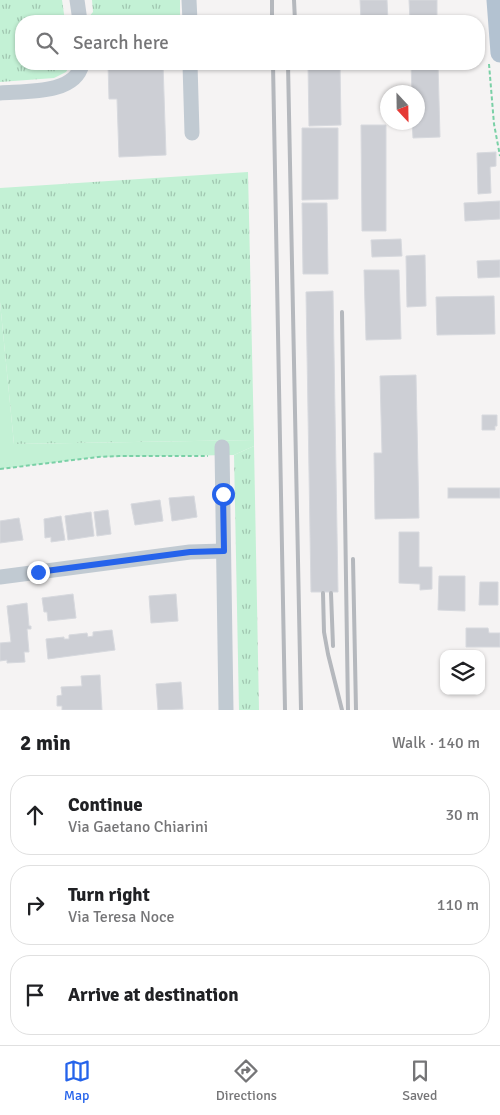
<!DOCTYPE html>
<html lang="en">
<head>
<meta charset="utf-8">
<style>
	:root { --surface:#fff; --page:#f6f6f6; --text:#202124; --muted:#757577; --line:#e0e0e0; --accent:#2563eb }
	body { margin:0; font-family:Signika,sans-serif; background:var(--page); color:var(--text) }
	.controls { position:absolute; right:15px; bottom:15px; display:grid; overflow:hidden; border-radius:10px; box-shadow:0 1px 4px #0004 }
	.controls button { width:45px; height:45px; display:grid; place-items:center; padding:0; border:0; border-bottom:1px solid var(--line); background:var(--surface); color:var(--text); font:25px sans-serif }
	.compass { position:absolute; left:380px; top:85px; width:45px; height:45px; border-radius:50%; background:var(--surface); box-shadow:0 1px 4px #0004; rotate:158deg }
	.stop { position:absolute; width:15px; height:15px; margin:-11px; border:4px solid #2563eb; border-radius:50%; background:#fff }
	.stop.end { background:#2563eb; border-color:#fff; box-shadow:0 1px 5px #0008 }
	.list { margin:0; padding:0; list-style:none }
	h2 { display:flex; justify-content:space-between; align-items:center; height:65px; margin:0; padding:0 20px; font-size:21px }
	h2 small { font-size:16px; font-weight:400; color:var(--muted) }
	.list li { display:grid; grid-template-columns:32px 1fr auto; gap:15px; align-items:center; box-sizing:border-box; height:80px; margin:0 10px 10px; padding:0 10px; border:1px solid var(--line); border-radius:20px }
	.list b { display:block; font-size:19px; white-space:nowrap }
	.list p { margin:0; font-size:16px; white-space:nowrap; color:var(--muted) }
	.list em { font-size:16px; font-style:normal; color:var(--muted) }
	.icon { flex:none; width:28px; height:28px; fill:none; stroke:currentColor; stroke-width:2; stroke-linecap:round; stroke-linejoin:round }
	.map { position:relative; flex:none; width:500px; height:710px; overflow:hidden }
	.search { position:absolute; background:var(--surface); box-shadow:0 1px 4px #0004; left:15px; right:15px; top:15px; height:55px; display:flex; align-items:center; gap:12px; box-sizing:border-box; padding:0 18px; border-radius:20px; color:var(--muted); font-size:19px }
	.sheet { height:335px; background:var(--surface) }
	nav { display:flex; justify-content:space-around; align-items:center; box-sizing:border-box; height:70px; border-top:1px solid var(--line); background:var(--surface); font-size:14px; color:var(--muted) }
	nav a { display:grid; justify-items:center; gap:2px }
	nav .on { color:var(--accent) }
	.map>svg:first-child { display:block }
	.grass { fill:url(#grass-tufts) }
	.park { fill:#c3f1d5 }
	.building { fill:#cdcfd5; stroke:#d7d9de }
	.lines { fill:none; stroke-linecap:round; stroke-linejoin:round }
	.path { stroke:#7ad0a6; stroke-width:2; stroke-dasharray:4 2.5; stroke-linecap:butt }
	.minor { stroke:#c1cad2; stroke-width:15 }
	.major { stroke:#b3c2d1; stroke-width:19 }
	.rail { stroke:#b5b8bd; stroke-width:4 }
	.route { stroke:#2563eb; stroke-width:6 }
</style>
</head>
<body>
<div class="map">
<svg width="500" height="710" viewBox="0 0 500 710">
	<defs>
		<pattern id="grass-tufts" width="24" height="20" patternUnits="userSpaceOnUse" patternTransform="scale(1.25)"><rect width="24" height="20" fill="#c3f1d5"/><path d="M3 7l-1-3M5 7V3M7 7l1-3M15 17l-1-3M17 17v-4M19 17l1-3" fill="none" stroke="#a0c6b0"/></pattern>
	</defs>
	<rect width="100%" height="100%" fill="#f5f3f3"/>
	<g class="grass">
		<polygon points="0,0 62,0 65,21 21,21 21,64 71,64 66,72 54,78 0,82"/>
		<polygon points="92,0 180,0 180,21 89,21 88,18 93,12"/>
		<polygon points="248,172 254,440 14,444 0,302 0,188"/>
		<polygon points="254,446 259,710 239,710 234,455"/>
	</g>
	<polygon class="park" points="0,302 14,444 254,440 254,446 234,455 98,457 0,469"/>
	<g class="building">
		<polygon points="360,0 387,0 388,21 361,21"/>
		<polygon points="409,0 437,0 437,21 410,21"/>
		<polygon points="108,64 163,64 166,155 119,157 117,99 109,99"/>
		<polygon points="308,64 340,64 341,125 309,126"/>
		<polygon points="411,64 438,64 440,137 413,138 412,122 418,122 418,92 412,92"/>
		<polygon points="361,125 386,125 386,231 362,231"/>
		<polygon points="302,128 338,128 338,199 302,200"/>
		<polygon points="496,152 496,166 490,167 491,193 478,194 477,153"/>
		<polygon points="500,201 500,219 465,221 464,203"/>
		<polygon points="302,203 327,203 328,274 303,274"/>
		<polygon points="401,239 402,256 372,257 371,240"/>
		<polygon points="425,255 426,306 407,307 406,256"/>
		<polygon points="500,260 500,277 478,278 477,261"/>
		<polygon points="364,270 399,270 401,339 366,340"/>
		<polygon points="333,291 338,592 311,592 306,292"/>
		<polygon points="494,296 495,334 437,335 436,297"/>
		<polygon points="416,375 419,518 375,519 374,453 382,453 380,376"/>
		<polygon points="482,415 497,415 497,426 495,426 495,430 482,430"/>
		<rect x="448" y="488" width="52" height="10"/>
		<polygon points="194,496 197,517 172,521 169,498"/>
		<polygon points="160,500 163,521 135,525 131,504"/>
		<polygon points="108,510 111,534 97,536 94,512"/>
		<polygon points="91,512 94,536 68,540 65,516"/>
		<polygon points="61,516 65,540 51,542 51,537 45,538 44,519"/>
		<polygon points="19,518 23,540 0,543 0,521"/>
		<polygon points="399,532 419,532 419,567 432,567 432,589 420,590 420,584 399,583"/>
		<polygon points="439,576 465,576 465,611 438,610"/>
		<polygon points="480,582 498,582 498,605 479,605"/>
		<polygon points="73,594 76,618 48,621 47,612 44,612 42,598"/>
		<polygon points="176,594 178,621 151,623 149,596"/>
		<polygon points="27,603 29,626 31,626 31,629 27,629 29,652 24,652 25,662 7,663 7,660 0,661 0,643 11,642 7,606"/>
		<polygon points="466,628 488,628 489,633 500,633 500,647 466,647"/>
		<polygon points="112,630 115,650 48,659 46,639 64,637 64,639 69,639 69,635 87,633 88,637 93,636 93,632"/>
		<polygon points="100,675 102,710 62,710 62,706 57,706 57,696 62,695 61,687 82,686 81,676"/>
		<polygon points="181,682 183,709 158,710 156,684"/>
	</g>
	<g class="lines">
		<g class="path">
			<polyline points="489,64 494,124 500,156"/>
			<polyline points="0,469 98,457 119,456 208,456"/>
		</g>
		<g class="minor">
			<polyline points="77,0 80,21"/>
			<polyline points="189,0 190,21"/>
			<polyline points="190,64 192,133"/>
			<path d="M0 93C25 91 75 95 82 64"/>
			<polyline points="222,447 226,710"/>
			<polyline points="0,577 190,552 223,551"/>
		</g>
		<polyline class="major" points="496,0 500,53"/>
		<g class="rail">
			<polyline points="272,0 272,21"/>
			<polyline points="294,0 295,21"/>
			<polyline points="273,64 285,710"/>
			<polyline points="288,64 301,710"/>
			<polyline points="342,312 348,710"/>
			<polyline points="353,559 356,710"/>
			<polyline points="323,593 324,632 328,654 342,710"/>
			<polyline points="331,593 333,646"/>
		</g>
	</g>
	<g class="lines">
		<polyline class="route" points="38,572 190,552 224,551 223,494"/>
	</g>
</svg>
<div class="controls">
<button><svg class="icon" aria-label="layers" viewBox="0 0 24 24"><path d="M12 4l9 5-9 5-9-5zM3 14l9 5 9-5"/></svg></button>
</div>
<svg class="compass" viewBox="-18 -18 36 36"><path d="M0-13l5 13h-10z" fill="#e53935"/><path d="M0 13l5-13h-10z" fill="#757577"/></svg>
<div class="stop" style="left:223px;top:494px"></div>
<div class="stop end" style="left:38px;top:572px"></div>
<div class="search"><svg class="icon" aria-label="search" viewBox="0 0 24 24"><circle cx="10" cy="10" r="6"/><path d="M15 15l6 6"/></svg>Search here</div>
</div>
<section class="sheet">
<h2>2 min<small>Walk · 140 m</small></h2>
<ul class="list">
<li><svg class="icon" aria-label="ahead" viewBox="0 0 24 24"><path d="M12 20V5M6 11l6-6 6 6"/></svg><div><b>Continue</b><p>Via Gaetano Chiarini</p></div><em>30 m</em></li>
<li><svg class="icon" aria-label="right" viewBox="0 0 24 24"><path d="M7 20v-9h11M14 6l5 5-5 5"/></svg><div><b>Turn right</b><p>Via Teresa Noce</p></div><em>110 m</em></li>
<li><svg class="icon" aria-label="arrive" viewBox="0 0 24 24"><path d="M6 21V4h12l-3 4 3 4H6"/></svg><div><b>Arrive at destination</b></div></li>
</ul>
</section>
<nav>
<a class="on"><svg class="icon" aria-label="map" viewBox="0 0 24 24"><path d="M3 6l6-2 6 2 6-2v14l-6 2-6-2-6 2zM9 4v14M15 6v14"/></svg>Map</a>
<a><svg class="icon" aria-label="directions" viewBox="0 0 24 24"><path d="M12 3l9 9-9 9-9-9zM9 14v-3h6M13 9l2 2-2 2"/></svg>Directions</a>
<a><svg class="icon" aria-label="saved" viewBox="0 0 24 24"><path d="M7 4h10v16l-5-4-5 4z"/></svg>Saved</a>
</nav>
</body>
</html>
